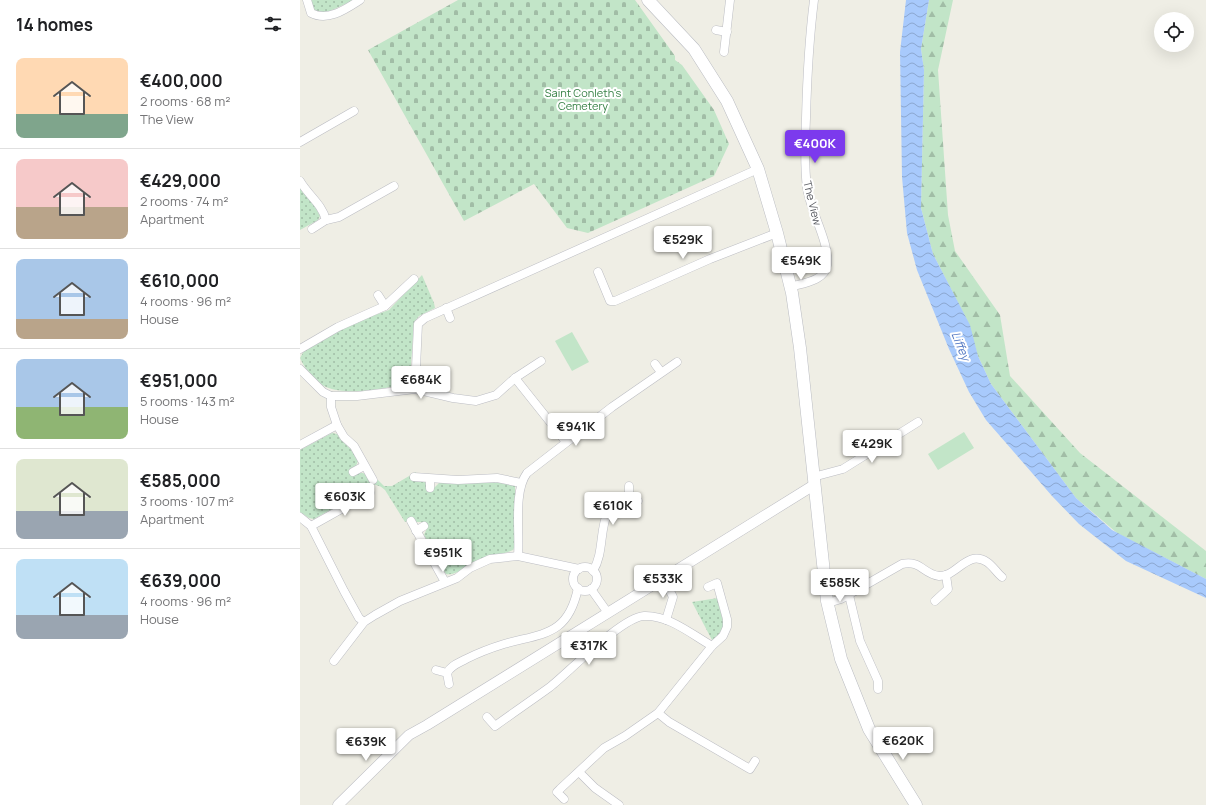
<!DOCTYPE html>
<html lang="en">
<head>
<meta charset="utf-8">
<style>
  body { margin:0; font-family:Manrope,sans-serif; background:#f6f6f6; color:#202124; height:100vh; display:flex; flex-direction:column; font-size:15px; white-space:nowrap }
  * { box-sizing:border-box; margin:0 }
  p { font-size:13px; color:#757577 }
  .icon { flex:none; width:22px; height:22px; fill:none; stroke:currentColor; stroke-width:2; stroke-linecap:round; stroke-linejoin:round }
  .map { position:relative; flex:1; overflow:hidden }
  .sheet { display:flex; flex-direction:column; background:#fff; width:300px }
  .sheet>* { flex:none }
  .buttons { position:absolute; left:854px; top:12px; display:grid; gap:8px }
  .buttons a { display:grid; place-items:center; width:40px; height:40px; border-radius:50%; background:#fff; box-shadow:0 4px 16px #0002; font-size:20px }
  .price { position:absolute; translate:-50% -34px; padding:0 9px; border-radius:4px; background:#fff; color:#222; font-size:13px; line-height:26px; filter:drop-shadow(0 1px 2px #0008) }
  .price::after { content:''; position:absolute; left:50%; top:24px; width:12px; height:9px; margin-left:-6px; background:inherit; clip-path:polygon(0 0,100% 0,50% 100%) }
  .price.current { background:#7c3aed; color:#fff }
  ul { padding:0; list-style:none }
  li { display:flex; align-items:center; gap:12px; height:100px; padding:0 16px }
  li+li { border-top:1px solid #e0e0e0 }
  li span { display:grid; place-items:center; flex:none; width:112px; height:80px; border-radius:8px; color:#555 }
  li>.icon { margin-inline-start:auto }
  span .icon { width:48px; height:48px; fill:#fffc; stroke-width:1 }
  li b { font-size:17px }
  h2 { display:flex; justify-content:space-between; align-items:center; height:48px; padding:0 16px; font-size:17px }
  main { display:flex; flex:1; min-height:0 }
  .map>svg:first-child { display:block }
  .grass { fill:url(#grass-dots) }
  .forest { fill:url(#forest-firs) }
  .cemetery { fill:url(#cemetery-stones) }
  .pitch { fill:#c2e5c8 }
  .water { fill:url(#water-waves) }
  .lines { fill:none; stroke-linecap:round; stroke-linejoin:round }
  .minor-casing { stroke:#bcbdc3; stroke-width:9 }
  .tertiary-casing { stroke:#bcbdc3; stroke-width:11 }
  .secondary-casing { stroke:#babcc2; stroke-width:13 }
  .minor { stroke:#fff; stroke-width:8 }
  .tertiary { stroke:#fff; stroke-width:10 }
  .secondary { stroke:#fff; stroke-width:12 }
  .labels { text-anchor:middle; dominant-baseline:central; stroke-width:4; stroke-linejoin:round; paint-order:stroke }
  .park-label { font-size:11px; fill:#378146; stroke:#fff }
  .street-label { font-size:11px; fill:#5d5f65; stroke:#fff }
  .water-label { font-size:12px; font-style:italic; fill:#4a71bf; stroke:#fff }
</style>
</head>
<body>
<main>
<section class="sheet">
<h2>14 homes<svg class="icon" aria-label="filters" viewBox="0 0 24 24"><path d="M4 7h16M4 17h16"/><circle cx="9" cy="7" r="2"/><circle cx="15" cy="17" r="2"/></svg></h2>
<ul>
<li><span style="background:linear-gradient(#ffd9b3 70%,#7fa58c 0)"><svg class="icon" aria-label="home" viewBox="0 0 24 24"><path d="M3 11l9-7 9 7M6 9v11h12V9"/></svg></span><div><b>€400,000</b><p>2 rooms · 68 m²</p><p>The View</p></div></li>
<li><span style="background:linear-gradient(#f6c9c9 60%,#b9a48a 0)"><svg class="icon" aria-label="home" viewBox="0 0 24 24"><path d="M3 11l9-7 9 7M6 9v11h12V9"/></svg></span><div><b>€429,000</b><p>2 rooms · 74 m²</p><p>Apartment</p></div></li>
<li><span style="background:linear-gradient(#a9c7e8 75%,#b9a48a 0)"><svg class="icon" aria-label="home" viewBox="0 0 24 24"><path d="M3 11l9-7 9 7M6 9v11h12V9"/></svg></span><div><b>€610,000</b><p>4 rooms · 96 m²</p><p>House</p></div></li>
<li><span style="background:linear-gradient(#a9c7e8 60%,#8fb573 0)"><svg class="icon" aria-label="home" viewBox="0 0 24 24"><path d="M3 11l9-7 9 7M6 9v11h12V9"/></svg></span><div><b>€951,000</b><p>5 rooms · 143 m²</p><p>House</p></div></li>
<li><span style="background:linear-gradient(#dfe7d0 65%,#9aa5b1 0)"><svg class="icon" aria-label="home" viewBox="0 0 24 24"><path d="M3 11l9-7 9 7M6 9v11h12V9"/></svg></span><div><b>€585,000</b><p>3 rooms · 107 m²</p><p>Apartment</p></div></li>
<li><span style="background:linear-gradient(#bfe0f5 70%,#9aa5b1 0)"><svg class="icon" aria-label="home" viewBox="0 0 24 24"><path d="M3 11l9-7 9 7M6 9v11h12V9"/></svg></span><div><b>€639,000</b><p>4 rooms · 96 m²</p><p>House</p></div></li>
</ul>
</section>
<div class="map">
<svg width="906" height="805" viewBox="0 0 906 805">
  <defs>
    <pattern id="grass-dots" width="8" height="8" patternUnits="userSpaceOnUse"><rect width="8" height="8" fill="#c2e5c8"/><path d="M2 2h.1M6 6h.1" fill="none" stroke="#a1bda6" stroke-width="1.8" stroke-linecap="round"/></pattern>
    <pattern id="forest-firs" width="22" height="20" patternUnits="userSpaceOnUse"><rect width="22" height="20" fill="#c2e5c8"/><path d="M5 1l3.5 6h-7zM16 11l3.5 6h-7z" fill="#a1bda6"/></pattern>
    <pattern id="cemetery-stones" width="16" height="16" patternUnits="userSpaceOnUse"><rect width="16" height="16" fill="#c2e5c8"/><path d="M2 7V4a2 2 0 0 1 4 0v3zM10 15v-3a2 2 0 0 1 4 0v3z" fill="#a1bda6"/></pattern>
    <pattern id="water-waves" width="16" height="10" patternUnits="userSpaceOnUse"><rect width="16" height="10" fill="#a8cafc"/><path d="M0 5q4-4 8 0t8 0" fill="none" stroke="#8ca7d0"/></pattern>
  </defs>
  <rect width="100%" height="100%" fill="#efeee5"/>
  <g class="grass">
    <path d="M10,0H54L30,11L24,13L15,11Z"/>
    <path d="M0,188L14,204L20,216L18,220L0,230Z"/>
    <path d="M122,275L134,303L135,308L119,316L114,322L110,379L108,383C87,389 47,396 26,387C15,382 5,369 0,358L4,351L55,322L89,310Z"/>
    <path d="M32,433L37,434C43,444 54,449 58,461L56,466L59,473H63L76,481L78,480L84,486H92L116,472L115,479L125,481L127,488H134L140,482L193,479L215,485V546L213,550C200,556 185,556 172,563C164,567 156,576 146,574L124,535L127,528L124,522H116L113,518L105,522L85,490C81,486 77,485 71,484L69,489L58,493L52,487L47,490L49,496L48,500L14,519L9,518L0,512V450Z"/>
    <path d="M418,598L424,627L415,639L412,640L392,602Z"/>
  </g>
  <path class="forest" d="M629,0H653L638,70L648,215L655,251L700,315L710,376L780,453L906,551V579L817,533L776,498L691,384L678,356L667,320L633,254L621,208L624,70L621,49Z"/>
  <path class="cemetery" d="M158,0H335L375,56V60L382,65L414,110L429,144L414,176L288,233L267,228L234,184L164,221L68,50Z"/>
  <g class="pitch">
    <path d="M272,332L289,362L272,371L255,341Z"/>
    <path d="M664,432L674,448L638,470L628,454Z"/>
  </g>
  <path class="water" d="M606,0H629L621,49L624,70L621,208L633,254L670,325L678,356L691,384L776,498L812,530L906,579V598L826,561L779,524L752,496L686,420L669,392L649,349L617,270L607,233L602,177L600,52Z"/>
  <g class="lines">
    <defs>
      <g id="minor">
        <path d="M7,0L11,13C28,22 46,9 60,0"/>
        <path d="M416,30L427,32"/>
        <path d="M424,52L430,0"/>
        <path d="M0,142L54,111"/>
        <path d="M0,181C8,195 22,204 26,220"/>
        <path d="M12,229L26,220L39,217L94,186"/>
        <path d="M298,272L310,301H315L410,259L477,233"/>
        <path d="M490,287C503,283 525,281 527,265C530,242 510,211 507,188C504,165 505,142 506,118C507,79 509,40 514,0"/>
        <path d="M78,295L85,306"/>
        <path d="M146,308L150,318"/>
        <path d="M0,349L38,327L85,306L114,279"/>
        <path d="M355,364L361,372"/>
        <path d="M0,369L23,392L31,396H57L115,389L153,398L176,401L196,395L215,378L241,361"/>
        <path d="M215,378L266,442"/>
        <path d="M115,389L118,324L125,318L458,169"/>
        <path d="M31,396V407L37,425L44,437L54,446L73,480"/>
        <path d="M0,445L37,425"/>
        <path d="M53,472L64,466"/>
        <path d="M114,477L158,480L197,478L221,483"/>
        <path d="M513,477L543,469L618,422"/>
        <path d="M130,488V479"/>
        <path d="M51,489L58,500"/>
        <path d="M329,495L338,501"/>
        <path d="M0,517L11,526L44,591L59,618L64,622"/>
        <path d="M111,521L145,582"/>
        <path d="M11,526L70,493"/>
        <path d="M116,531L124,526"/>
        <path d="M218,556C220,532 213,492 227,473L312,407L377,362"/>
        <circle cx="285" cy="579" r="12"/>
        <path d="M293,571C309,545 292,508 329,495V486"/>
        <path d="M364,579L373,597L366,620"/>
        <path d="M291,589L308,613"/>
        <path d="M549,595L560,641L578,681V689"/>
        <path d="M635,601L648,589L646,575"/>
        <path d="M528,603L541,599L602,564C621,560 623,574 639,576C657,577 667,549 687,562C693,566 697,573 702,577"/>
        <path d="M34,661L64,622L75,615L100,601L157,578L170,568L190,559L218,556L279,569"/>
        <path d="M136,670L147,673C151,665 159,663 166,659C178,653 191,648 204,644C243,633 268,636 278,588"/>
        <path d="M147,673L149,684"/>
        <path d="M358,713L369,722L450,769L455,761"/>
        <path d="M187,717L195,726C213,713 232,700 250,687C269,672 322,617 344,616C369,615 391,634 412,646"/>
        <path d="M280,773L295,788L319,805"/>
        <path d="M264,799L257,792L260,789L304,748L325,736L358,713L412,646L423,636L427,627V619L417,583L408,587"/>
      </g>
      <path id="tertiary" d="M38,805L109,735L127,725L514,485"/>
      <path id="secondary" d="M348,0L394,49L427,101L458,169L477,233L492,293L500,348L527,601L541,659L569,729L616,805"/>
    </defs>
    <use href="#minor" class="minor-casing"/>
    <use href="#tertiary" class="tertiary-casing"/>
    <use href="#secondary" class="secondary-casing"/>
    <use href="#minor" class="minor"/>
    <use href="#tertiary" class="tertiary"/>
    <use href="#secondary" class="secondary"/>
  </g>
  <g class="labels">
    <g class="park-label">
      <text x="283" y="92">Saint Conleth's<tspan x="283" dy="13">Cemetery</tspan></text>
    </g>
    <g class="street-label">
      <text transform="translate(513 203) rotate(76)">The View</text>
    </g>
    <g class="water-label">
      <text transform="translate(661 346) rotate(68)">Liffey</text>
    </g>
  </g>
</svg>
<div class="buttons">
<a><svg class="icon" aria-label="locate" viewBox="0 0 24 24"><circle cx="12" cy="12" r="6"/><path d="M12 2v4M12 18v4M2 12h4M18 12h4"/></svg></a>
</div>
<b class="price current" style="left:515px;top:164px">€400K</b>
<b class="price" style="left:383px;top:260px">€529K</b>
<b class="price" style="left:501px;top:281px">€549K</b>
<b class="price" style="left:121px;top:400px">€684K</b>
<b class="price" style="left:276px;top:447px">€941K</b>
<b class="price" style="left:572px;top:464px">€429K</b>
<b class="price" style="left:45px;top:517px">€603K</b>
<b class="price" style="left:313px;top:526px">€610K</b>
<b class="price" style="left:143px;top:573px">€951K</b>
<b class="price" style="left:363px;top:599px">€533K</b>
<b class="price" style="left:540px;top:603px">€585K</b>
<b class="price" style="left:289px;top:666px">€317K</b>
<b class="price" style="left:603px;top:761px">€620K</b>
<b class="price" style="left:66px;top:762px">€639K</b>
</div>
</main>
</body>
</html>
